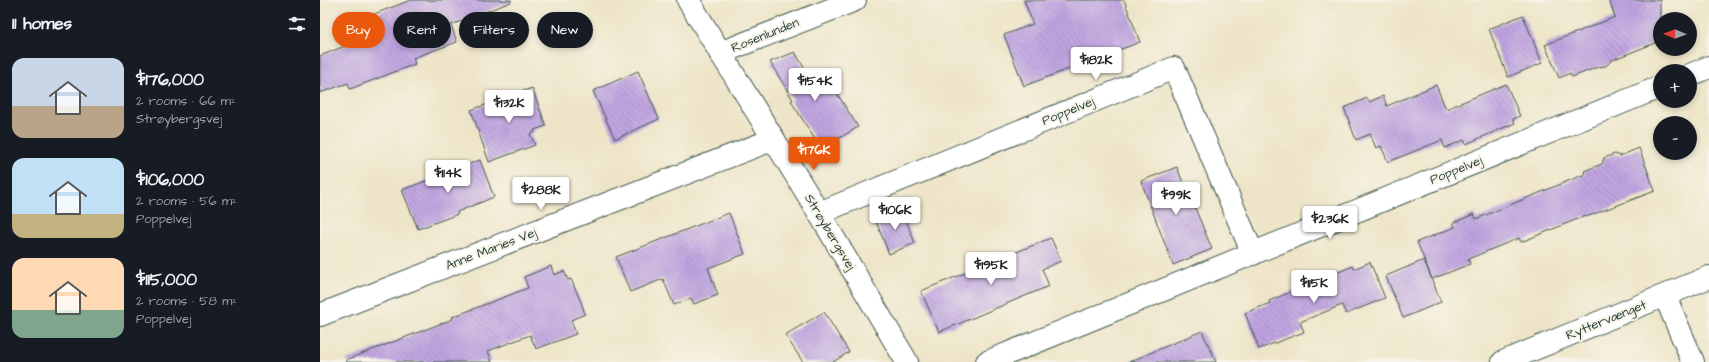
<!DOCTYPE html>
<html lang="en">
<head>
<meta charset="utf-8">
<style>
  body { margin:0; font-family:"Architects Daughter",sans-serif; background:#242831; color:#f1f3f6; height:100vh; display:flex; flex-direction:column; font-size:15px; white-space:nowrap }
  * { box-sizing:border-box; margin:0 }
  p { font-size:13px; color:#9ea1a6 }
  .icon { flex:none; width:22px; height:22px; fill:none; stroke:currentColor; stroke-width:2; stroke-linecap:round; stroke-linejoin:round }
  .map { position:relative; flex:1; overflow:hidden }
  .details { display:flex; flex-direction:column; background:#171b24; width:320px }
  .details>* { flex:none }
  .top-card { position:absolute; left:12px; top:12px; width:380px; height:36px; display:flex; gap:8px }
  .needle { width:26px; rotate:271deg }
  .buttons { position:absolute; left:1333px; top:12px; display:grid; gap:8px }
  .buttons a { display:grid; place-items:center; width:44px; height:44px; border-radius:50%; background:#171b24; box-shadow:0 2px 6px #0003; font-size:20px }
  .price { position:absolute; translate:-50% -34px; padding:0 9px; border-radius:4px; background:#fff; color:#222; font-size:13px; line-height:26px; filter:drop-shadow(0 1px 2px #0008) }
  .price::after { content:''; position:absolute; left:50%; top:24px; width:12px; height:9px; margin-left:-6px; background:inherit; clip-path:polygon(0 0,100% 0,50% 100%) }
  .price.selected { background:#ea580c; color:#fff }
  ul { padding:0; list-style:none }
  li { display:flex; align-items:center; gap:12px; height:100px; padding:0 12px }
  li span { display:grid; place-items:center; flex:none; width:112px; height:80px; border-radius:12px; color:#555 }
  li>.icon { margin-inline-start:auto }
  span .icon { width:48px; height:48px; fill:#fffc; stroke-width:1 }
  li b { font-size:17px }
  h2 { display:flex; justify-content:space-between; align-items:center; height:48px; padding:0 12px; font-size:17px }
  .chip { padding:0 14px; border-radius:18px; background:#171b24; box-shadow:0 2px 6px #0003; font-size:14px; line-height:36px }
  .chip.selected { background:#ea580c; color:#fff }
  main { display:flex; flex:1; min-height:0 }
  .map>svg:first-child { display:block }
  .building { fill:url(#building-back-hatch) }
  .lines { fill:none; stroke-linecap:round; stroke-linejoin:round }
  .minor-casing { stroke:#3e564a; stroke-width:24 }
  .minor { stroke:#fff; stroke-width:22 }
  .labels { text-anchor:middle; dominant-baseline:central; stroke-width:4; stroke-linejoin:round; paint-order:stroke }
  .street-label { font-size:13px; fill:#1f3d34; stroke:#f7f3e8 }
</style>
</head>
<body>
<main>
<section class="details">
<h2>11 homes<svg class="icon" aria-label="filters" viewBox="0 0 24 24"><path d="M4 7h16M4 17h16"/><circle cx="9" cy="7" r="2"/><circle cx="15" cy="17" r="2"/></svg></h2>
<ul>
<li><span style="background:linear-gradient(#c9d6e8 60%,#b9a48a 0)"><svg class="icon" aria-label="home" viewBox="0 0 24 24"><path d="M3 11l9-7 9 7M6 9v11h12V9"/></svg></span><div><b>$176,000</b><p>2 rooms · 66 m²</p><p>Strøybergsvej</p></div></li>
<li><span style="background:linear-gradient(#bfe0f5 70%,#c2b280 0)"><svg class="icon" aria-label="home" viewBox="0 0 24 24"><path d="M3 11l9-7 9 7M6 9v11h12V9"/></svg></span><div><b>$106,000</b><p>2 rooms · 56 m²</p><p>Poppelvej</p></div></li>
<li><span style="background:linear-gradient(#ffd9b3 65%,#7fa58c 0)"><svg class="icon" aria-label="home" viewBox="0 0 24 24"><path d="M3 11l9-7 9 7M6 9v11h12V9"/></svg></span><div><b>$115,000</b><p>2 rooms · 58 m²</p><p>Poppelvej</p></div></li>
</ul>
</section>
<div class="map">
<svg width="1389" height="362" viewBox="0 0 1389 362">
  <defs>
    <pattern id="building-back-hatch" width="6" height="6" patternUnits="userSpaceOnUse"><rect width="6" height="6" fill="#c0a4e1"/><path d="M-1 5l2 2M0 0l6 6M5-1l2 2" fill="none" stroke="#9b87b7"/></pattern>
  </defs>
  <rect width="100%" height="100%" fill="#f7f3e8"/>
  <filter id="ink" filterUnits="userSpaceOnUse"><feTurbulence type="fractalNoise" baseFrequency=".025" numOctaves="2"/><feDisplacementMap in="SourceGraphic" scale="8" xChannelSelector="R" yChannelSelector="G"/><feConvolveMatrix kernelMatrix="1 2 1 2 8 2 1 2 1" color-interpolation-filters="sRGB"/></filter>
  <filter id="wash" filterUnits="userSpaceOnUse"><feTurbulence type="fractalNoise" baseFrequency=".012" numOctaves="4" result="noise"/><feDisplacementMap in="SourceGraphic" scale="16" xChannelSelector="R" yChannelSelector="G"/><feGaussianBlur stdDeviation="0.9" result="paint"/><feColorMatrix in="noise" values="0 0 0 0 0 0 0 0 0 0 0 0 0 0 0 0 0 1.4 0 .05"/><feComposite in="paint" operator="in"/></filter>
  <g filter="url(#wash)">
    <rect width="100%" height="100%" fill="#eee5c8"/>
    <g id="blocks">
      <g class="building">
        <path d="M91,0H191V2L131,25L137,42L93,58L95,64L30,89L28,83L0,93V56L30,44L23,26Z"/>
        <path d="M704,0H804L820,42L704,86L684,35L713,24Z"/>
        <path d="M1289,0H1340V41L1292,60L1286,66L1278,67L1252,77L1250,73L1239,78L1225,45L1295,17Z"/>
        <path d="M1203,15L1222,63L1188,77L1169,29Z"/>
        <path d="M475,52L495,87L508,79L538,127L501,149L471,101L473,100L450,62Z"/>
        <path d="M318,71L339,119L295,139L273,91Z"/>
        <path d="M1186,84L1200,116L1193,119L1195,123L1146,144L1144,140L1125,148L1122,140L1068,162L1061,146L1056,148L1050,134L1036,140L1024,108L1047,98L1049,102L1063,96L1067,106L1116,85L1126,109Z"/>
        <path d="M212,88L226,126L214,130L215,132L210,134L215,145L169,162L151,110Z"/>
        <path d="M1319,148L1335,191L1266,217L1265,216L1201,242L1199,238L1148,259L1150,264L1112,279L1097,242L1135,227L1133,223L1154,214L1156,219L1265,174L1264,171L1282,164L1284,158L1295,154L1300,156Z"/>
        <path d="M160,160L174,197L137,212L138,214L98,229L82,190Z"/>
        <path d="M857,167L873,209L875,208L892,249L853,265L821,181Z"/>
        <path d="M581,208L595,243L569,254L555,219Z"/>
        <path d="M409,213L425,254L388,268L398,295L374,304L371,298L354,305L343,279L310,292L296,257Z"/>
        <path d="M731,238L741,261L722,269L729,286L619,332L601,291Z"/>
        <path d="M1104,260L1121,302L1083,318L1066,276Z"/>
        <path d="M1050,262L1065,298L1026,314L1022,305L980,322L984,332L939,349L925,313L950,303L949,301L1033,266L1034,269Z"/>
        <path d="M231,266L234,275L244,271L248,280L251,279L261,302L265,314L251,320L256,334L216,349L210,335L168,351L172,362H27L26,360L133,319L132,317L208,288L204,277Z"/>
        <path d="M504,312L529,352L513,362H483L465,335Z"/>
        <path d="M882,331L896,362H809Z"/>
      </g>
    </g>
  </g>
  <g filter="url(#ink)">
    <use href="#blocks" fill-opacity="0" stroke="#3e564a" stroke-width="1"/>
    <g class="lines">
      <defs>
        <g id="minor">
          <path d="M368,0L499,213L587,362"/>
          <path d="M400,53L535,0"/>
          <path d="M1370,75L1389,67"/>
          <path d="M499,213L854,68L933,254"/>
          <path d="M1345,296L1373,362"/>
          <path d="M0,315L454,139"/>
          <path d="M667,362L1340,87"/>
          <path d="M1183,362L1389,277"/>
        </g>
      </defs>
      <use href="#minor" class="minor-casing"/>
      <use href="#minor" class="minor"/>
    </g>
  </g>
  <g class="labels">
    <g class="street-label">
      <text transform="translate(445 35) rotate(-22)">Rosenlunden</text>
      <text transform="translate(748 111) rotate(-22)">Poppelvej</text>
      <text transform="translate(1136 170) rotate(-22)">Poppelvej</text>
      <text transform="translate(510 232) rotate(59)">Strøybergsvej</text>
      <text transform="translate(171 249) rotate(-21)">Anne Maries Vej</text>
      <text transform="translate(1286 320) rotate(-22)">Ryttervænget</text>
    </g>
  </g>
</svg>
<div class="buttons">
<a><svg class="needle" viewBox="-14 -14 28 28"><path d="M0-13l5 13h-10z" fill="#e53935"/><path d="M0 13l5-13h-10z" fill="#9ea1a6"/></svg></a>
<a>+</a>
<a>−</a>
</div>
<b class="price" style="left:776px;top:81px">$182K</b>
<b class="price" style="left:495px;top:102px">$154K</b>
<b class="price" style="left:189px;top:124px">$132K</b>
<b class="price selected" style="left:494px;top:171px">$176K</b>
<b class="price" style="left:128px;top:194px">$114K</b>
<b class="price" style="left:221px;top:211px">$288K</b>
<b class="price" style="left:856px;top:216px">$99K</b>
<b class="price" style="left:575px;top:231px">$106K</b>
<b class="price" style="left:1010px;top:240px">$236K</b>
<b class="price" style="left:671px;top:286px">$195K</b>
<b class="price" style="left:994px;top:304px">$115K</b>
<div class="top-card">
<a class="chip selected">Buy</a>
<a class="chip">Rent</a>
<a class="chip">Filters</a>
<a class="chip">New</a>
</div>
</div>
</main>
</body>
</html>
